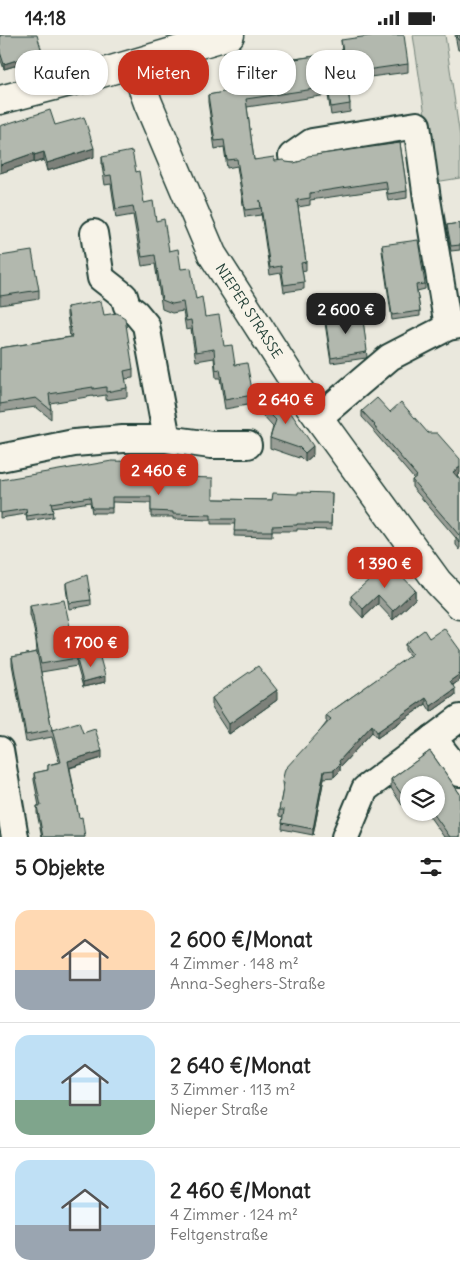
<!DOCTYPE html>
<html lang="de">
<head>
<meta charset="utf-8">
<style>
  body { margin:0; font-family:Delius,sans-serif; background:#f6f6f6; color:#222; height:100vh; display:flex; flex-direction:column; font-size:19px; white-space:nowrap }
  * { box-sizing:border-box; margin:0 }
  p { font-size:16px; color:#767676 }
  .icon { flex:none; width:28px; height:28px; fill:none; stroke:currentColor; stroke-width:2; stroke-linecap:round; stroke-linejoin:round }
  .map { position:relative; height:802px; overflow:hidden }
  .details { display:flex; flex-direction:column; background:#fff; flex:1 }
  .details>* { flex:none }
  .guide { position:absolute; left:15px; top:15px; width:430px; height:45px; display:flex; gap:10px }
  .fabs { position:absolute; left:400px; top:741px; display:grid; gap:10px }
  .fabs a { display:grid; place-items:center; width:45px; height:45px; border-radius:50%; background:#fff; box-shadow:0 1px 4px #0004; font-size:25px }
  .price { position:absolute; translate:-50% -42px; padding:0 11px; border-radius:10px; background:#c8321e; color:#fff; font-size:16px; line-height:32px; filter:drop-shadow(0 1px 2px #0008) }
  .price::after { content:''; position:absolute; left:50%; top:30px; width:15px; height:11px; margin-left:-8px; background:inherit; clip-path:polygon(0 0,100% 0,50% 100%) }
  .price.active { background:#222; color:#fff }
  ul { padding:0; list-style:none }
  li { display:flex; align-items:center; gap:15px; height:125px; padding:0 15px }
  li+li { border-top:1px solid #e0e0e0 }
  li span { display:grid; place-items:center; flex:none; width:140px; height:100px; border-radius:15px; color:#555 }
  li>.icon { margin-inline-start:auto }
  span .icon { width:60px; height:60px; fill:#fffc; stroke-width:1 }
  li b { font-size:21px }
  h2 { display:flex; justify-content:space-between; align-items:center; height:60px; padding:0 15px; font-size:21px }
  .chip { padding:0 18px; border-radius:20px; background:#fff; box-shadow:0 1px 4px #0004; font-size:18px; line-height:45px }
  .chip.active { background:#c8321e; color:#fff }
  .status { display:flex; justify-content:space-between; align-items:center; height:35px; padding:0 25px; background:#fff; direction:ltr }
  .status svg { height:14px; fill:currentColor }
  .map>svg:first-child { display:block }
  .green { fill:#c8ccc1; stroke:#74847a }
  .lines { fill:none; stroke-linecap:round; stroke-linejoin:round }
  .street-casing { stroke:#1f3d34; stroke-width:30 }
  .secondary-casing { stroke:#1f3d34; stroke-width:31 }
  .street { stroke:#f7f3e8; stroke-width:26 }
  .secondary { stroke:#f7f3e8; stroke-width:28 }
  .wall { fill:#999e96; stroke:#1f3d34 }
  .shaded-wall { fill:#7d817a; stroke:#1f3d34 }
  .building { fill:#b2b8ae; stroke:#1f3d34 }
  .labels { text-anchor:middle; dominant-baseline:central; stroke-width:4.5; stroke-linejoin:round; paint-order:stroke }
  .street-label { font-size:14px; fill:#1f3d34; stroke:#f7f3e8 }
</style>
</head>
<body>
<div class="status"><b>14:18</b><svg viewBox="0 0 49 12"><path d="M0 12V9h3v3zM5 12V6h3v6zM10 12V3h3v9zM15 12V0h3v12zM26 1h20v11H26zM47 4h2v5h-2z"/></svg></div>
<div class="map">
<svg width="460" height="802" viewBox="0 0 460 802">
  <rect width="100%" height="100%" fill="#eae8dd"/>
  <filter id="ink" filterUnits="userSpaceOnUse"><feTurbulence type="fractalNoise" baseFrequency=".02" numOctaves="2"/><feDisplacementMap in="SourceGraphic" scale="10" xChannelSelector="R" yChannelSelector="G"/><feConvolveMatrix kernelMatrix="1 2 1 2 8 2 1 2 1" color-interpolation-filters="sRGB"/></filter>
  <g filter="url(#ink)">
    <path class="green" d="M413,0H445L460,102V143L435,147Z"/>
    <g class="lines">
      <defs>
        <g id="street">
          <path d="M292,121L312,107L417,90L427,164L448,292"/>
          <path d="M94,198L101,243L124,261L127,271L136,278L146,290L167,404"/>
          <path d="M318,383L390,322L448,292L460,290"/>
          <path d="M0,423L74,408L123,404H167L211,410H248"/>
          <path d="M433,703L460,738"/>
          <path d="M0,715L15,802"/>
          <path d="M345,802L365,754L460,683"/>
        </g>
        <g id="secondary">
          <path d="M134,29L148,68L212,219L307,367L438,547L460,570"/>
          <path d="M0,65L81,44L230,0"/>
        </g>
      </defs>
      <use href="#street" class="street-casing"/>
      <use href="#secondary" class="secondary-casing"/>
      <use href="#street" class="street"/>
      <use href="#secondary" class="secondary"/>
    </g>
    <g class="wall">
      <path d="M0,0L42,23L4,34L0,23Z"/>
      <path d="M455,0H460V15H458Z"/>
      <path d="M341,5L408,29V37L347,45L350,69V77L331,80L328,60L247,72L254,125L294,128L400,108L407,156V163L388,166L386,154L310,165V170L298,172L306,227V235L302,236L304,247V254L284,257L281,238L270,240L261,178V180L245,182L237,131L227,133L224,112L215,114L208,67V60L243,54L241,42V35L261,32V29L342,17Z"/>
      <path d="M55,90L94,122L47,136L44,125L34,128V127L0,138Z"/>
      <path d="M102,122L136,137L144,168L156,186L169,216L181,234L205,282L235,330L253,360V369L225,374L220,343H216L214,323L196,326L191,294L186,295L183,276L172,278L162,274L155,229L142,231L133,180L116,183L111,149L105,150L102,131Z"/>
      <path d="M460,188V215L451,216L447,195V190Z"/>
      <path d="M382,210L425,249V254L417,256L420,276V281L392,285L382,216Z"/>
      <path d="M0,221L39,255V264L0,270Z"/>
      <path d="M67,272L104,280L133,334V343L125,344L127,353V362L106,365V360L93,362V361L50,368L51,375V384L36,372L0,377V313L70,302L67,280Z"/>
      <path d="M362,277L367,322L366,323L331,328L325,288V282Z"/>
      <path d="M262,371L313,420L305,427L299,421V423L270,413V403L273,392L262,380Z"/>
      <path d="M362,376L390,377L460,438L457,441L460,445V515L456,510V503L412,452V445L414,444L374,397V395L362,382Z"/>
      <path d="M152,441L213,464L272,465L332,458L331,495L297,494V496H272V502L234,501L235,489H211V485L173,484V482H151V468L112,467V478H92L90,467L52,473L53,482L27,486L26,479L0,483V445Z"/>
      <path d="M66,548L91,565V570L69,574L66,553Z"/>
      <path d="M415,555V564L393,585L378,569L363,583L351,570V561Z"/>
      <path d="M30,571L77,623V631L41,637L52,695L83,698L102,723L70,733L79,783L85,802H42L37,778V771H39L34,745V738L48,735V730L59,727L52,702L26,707L12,629V622L37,617L36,605L33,590L30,580Z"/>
      <path d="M429,603L460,615V645L453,650L455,660L431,677L426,669L377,703L372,697L340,732V736L334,742L324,743L313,800L282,794L283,782L279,781V775L283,754L282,747L327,687L326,686V680L410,621L405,615V609Z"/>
      <path d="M77,625L105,647L83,652L77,631Z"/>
      <path d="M212,663L277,665L229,699L212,673Z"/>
      <path d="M430,716L460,759V802H444L427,778H436V750H409V765L402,770L391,753V744Z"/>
    </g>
    <g class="shaded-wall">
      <path d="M42,17V23L4,34V29Z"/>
      <path d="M94,113V122L47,136V128Z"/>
      <path d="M44,117V125L34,128V120Z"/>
      <path d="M34,118V127L0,138V130Z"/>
      <path d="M313,411V420L305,427V418Z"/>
      <path d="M460,432V438L453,444V437Z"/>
      <path d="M415,555V564L393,585V576Z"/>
      <path d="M378,560V569L363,583V574Z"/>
      <path d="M460,639V645L450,652V646Z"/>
      <path d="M105,641V647L83,652V647Z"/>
      <path d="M455,654V660L431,677V671Z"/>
      <path d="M277,655V665L229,699V689Z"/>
      <path d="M426,663V669L377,703V697Z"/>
      <path d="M372,690V697L340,732V736L334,742V735L339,726Z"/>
      <path d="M102,716V723L68,733V726Z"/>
      <path d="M324,736V743L313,800V794Z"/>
      <path d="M409,756V765L402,770V760Z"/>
    </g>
    <g class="building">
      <path d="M0,0H37L42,17L4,29L0,17Z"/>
      <path d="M376,0H404L408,29L345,38L350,69L331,72L328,52L246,64L254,125L274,122L275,126L283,125L286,127L294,128L301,126L308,121L400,108L407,156L388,159L386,146L310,158V163L297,165L306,227L301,228L304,247L284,250L281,231L270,233L260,165L261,173L245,175L237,124L227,125L224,105L215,106L208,60L244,53L241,35L261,32V29L343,17L341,5Z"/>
      <path d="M457,0H460V5H458Z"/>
      <path d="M50,75L55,90L84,82L94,113L47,128L44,117L34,120V118L0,130V91Z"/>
      <path d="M132,116L136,137L139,136L144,168L153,166L156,186L164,184L169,216L178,214L181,234L191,233L196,264L202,262L205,282L219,280L224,311L232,310L235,330L247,328L253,360L225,365L220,334L216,335L214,314L196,317L191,285L186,286L183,267L172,269L162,265L155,220L142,222L133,171L116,174L111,140L105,141L102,122Z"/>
      <path d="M460,188V210L451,211L447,190Z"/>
      <path d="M418,205L425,249L416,250L420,276L392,280L382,210Z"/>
      <path d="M32,216L39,255L0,261V221Z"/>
      <path d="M101,266L104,280L117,278L125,283L133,334L124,336L127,353L106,357V352L93,354V352L49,359L51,375L36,363L0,369V313L72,302L67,272Z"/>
      <path d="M362,277L367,316L366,317L331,323L325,282Z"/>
      <path d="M277,357L313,411L305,418L299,412V413L270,403L276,385L262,371Z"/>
      <path d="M377,363L390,377L401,367L428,398H437L460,424V432L453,437L460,445V508L456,503L459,500L412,445L417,441L374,391L375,390L362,376Z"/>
      <path d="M112,426L152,427V441L213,443V464L272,465L273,458L298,459V457L332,458L331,489H297V490L272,491V496H234L235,484H211V480L173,479V477L151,476V462H112V473H92L90,462L51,468L53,477L27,481L26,474L0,478V445Z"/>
      <path d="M389,527L415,555L393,576L378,560L363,574L351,561Z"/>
      <path d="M87,540L91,565L69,568L66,548Z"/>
      <path d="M64,565L77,623L41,629L36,605H37L33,582L30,571Z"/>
      <path d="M444,593L460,615V639L450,646L455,654L431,671L426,663L377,697L372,690L339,726L340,729L334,735L324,736L313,794L282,788L284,775H279L284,748L282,747L285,734L331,684L326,680L412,619L405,609L424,595L429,603Z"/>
      <path d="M37,617L52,695L79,687L83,698L95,694L102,716L68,726L79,783L82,782L85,802H43L37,771H41L34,738L48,735V730L61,727L52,695L26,700L12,622Z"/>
      <path d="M99,619L105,641L83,647L77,625Z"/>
      <path d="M258,631L277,655L229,689L212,663Z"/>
      <path d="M430,716L460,759V802H450L433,778H436V750H409V756L402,760L391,744Z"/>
    </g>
  </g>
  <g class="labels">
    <g class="street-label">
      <text transform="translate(249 276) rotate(57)">NIEPER STRASSE</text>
    </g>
  </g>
</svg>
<div class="fabs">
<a><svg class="icon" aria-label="layers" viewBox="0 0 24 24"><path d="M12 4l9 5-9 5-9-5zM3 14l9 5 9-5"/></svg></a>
</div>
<b class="price active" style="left:346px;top:300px">2 600 €</b>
<b class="price" style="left:286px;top:390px">2 640 €</b>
<b class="price" style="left:159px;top:461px">2 460 €</b>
<b class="price" style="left:385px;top:554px">1 390 €</b>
<b class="price" style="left:91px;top:633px">1 700 €</b>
<div class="guide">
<a class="chip">Kaufen</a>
<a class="chip active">Mieten</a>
<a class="chip">Filter</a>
<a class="chip">Neu</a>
</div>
</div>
<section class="details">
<h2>5 Objekte<svg class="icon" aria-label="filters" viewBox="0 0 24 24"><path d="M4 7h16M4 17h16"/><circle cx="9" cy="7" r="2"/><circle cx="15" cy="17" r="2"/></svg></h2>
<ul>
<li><span style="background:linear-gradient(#ffd9b3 60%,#9aa5b1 0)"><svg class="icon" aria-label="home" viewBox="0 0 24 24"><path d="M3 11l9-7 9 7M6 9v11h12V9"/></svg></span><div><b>2 600 €/Monat</b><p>4 Zimmer · 148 m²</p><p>Anna-Seghers-Straße</p></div></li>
<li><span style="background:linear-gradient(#bfe0f5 65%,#7fa58c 0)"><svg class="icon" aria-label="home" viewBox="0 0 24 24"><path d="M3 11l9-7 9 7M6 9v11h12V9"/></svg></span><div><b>2 640 €/Monat</b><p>3 Zimmer · 113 m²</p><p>Nieper Straße</p></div></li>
<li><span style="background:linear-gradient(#bfe0f5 65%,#9aa5b1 0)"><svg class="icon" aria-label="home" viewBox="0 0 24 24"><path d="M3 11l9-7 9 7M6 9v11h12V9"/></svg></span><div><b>2 460 €/Monat</b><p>4 Zimmer · 124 m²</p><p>Feltgenstraße</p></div></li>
</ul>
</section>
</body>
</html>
